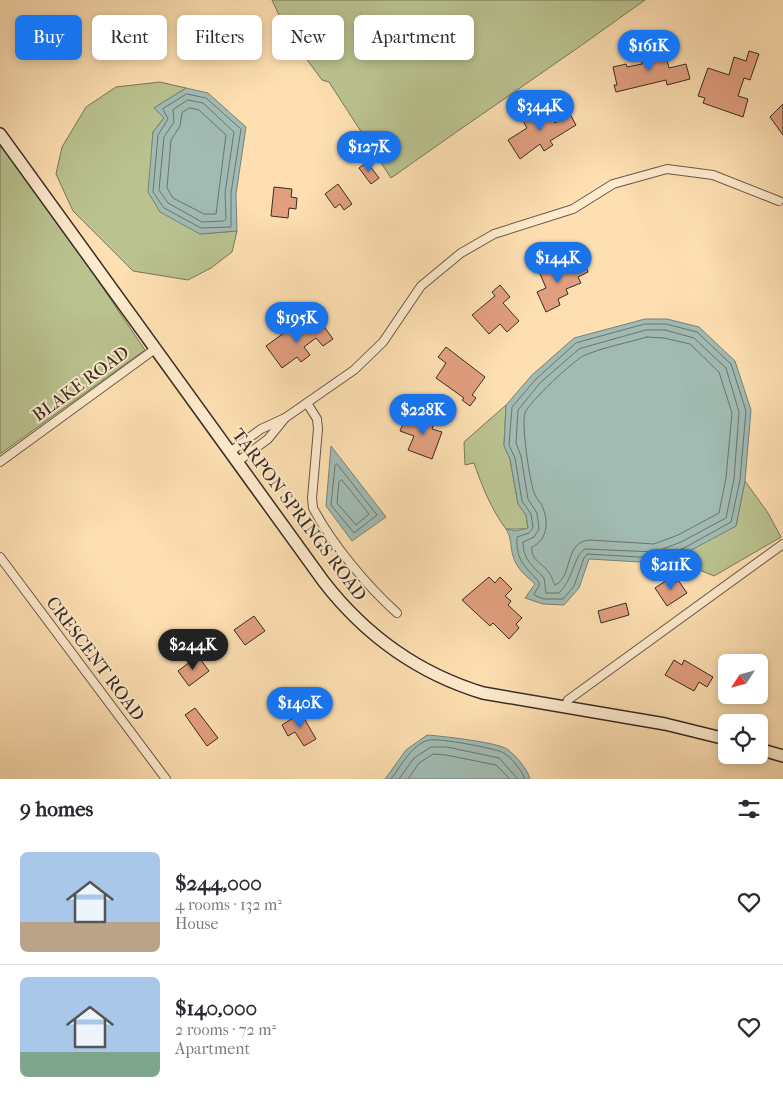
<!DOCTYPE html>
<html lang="en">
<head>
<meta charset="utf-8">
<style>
  body { margin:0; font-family:"IM FELL French Canon",serif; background:#f7f7f7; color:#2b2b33; height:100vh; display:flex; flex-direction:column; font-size:19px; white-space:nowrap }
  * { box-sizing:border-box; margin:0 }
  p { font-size:16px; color:#7c7c81 }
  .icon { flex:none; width:28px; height:28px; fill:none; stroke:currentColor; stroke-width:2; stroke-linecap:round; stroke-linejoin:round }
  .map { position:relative; height:779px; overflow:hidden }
  .drawer { display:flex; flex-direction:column; background:#fff; flex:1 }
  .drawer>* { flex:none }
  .banner { position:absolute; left:15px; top:15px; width:500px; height:45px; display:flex; gap:10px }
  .needle { width:32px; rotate:234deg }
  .controls { position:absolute; left:718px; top:654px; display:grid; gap:10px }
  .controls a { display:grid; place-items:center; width:50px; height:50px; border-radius:8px; background:#fff; box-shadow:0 2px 8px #0003; font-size:25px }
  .price { position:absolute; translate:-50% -42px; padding:0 11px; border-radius:18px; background:#1a73e8; color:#fff; font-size:16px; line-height:32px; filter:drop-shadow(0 1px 2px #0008) }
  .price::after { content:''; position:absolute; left:50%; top:30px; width:15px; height:11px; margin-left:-8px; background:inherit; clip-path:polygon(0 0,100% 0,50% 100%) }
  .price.current { background:#222; color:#fff }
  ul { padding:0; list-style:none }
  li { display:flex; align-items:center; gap:15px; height:125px; padding:0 20px }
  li+li { border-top:1px solid #e1e1e2 }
  li span { display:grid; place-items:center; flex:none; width:140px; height:100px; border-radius:8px; color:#555 }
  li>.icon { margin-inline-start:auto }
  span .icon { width:60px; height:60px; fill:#fffc; stroke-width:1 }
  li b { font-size:21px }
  h2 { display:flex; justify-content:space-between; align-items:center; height:60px; padding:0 20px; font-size:21px }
  .tag { padding:0 18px; border-radius:8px; background:#fff; box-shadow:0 2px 8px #0003; font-size:18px; line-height:45px }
  .tag.current { background:#1a73e8; color:#fff }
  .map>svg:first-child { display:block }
  .green { fill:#bac390; stroke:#79785a }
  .water { fill:#a1bbb3; stroke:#77827a }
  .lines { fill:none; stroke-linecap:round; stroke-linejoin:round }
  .shore { stroke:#6c746c; stroke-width:1 }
  .building { fill:#e29f7f; stroke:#382c24 }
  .street-casing { stroke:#695948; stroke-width:10 }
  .secondary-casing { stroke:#382c24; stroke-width:14 }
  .street { stroke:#feeacd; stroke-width:8 }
  .secondary { stroke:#feeacd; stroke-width:11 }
  .labels { text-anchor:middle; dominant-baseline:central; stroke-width:4; stroke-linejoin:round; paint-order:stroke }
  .street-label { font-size:18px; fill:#382c24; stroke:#feeacd }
</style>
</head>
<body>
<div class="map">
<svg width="783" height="779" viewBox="0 0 783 779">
  <rect width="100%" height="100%" fill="#fddfb2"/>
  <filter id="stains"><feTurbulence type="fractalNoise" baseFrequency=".004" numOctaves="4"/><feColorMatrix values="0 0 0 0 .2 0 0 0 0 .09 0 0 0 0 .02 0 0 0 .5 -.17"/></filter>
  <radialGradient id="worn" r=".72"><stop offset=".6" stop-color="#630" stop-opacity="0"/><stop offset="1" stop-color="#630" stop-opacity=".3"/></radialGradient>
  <g class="green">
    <path d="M272,0H645C561,61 475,118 391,178L329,82L322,80L288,34Z"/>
    <path d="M160,82L186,88L154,108L164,118L153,132L152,148L200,234L237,231L232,252L211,268L188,280L133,271L73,211L56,174L62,147L86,107L116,87Z"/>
    <path d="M0,143L67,235L145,350L0,454Z"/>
    <path d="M506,405L504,445L510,459L518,504L526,515L528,529H506C491,509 482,486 474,463L465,465L464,442Z"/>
    <path d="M745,481L768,513L781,537L714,576L671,558L736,526Z"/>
  </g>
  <g class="water">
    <path d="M186,88L208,93L246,127L236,194L237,231L200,234L160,212L148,192L153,132L164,118L154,108Z"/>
    <path d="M645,319H667L699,327L735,361L751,410L745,481L736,526L686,553L657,563L589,559L579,588L564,605L543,604L525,598L535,584C526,576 516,568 513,556C510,546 512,539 506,529L516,531L528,528L526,515L518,504L510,459L504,446L506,405L532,375L574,338Z"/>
    <path d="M331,446L386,517L352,541L326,506Z"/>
    <path d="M427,735C441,736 496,742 507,749C516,756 527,768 530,779H385L406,750Z"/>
  </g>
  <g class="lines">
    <g class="shore">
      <path d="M187,94L206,98L241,129L231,193V227L201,228L164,208L153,192L158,135L168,119L163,109Z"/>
      <path d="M188,100L203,103L234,132L225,193L226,219L224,221L202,222L168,203L159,190L164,137L174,122L173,110Z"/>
      <path d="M190,108L199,110L226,135L216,214H204L173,198L167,188L171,140L180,126L182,113Z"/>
      <path d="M645,324H666L697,332L731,364L746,411L740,480L731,522L684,548L656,558L587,554L584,558L574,586L563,599H544L536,596L534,594L539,586V582C524,565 516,561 517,537L529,533L533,528L531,514L522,501L515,458L509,445L512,407L536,379L576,343Z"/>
      <path d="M646,330H665L694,338L726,368L739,412L734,479L726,518L681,542L655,552L585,549C574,555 573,580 559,593H546L544,578C533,566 523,560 523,542L534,537L539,529L537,513L528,499L521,456L516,443L518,410L540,383L579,349Z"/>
      <path d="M647,337L664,338L690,344L719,372L732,413L726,478L719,513L678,535L654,544L590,540C563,542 574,576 555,585C553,582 552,577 550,574C544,564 530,560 532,547C547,540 549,523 543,508C542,503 537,500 535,495C530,485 521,424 525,413C528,403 575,359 585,355C604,347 627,343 647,337Z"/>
      <path d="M337,464L377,515L354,533L331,505L335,466Z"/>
      <path d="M342,480L369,514L356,525L337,503L339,482Z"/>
      <path d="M391,779C401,766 412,744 429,740C440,738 492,748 502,752C511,756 522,771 525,779"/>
      <path d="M399,779L414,758L431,747H447L499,758L518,779"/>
      <path d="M408,779L419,763L433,754L446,755L496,765L510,779"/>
    </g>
  </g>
  <g class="building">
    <path d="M657,48L658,54L665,53L669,68L686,64L690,79L667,85L666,80L616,92L614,85H617L613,67L626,64L627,67L642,64L640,52Z"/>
    <path d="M749,51L759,54L750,80L744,78L738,96L748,99L743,117L703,103L705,98L698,96L708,68L729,75L734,57L746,61Z"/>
    <path d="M783,104V135L770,117Z"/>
    <path d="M544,106L555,123L570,114L576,125L550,141L553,145L544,151L540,144L520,159L508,140L527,128L522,119Z"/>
    <path d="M367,162L379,178L371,184L359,168Z"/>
    <path d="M338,184L352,204L344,210L340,204L335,208L325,194Z"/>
    <path d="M274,187L292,189L291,197L297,198L296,209L289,208L288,218L271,216Z"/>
    <path d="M551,264L554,273L575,264L577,268L585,264L588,272L578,277L581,283L566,289L568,294L558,299L560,305L546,312L537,292L546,288L538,269Z"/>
    <path d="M500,285L510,297L503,303L519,321L507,332L500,324L489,334L472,315L495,296L492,292Z"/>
    <path d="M320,321L333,339L323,346L316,338L304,347L310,355L301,362L297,357L282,368L266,346L292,327L298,335Z"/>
    <path d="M446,347L485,377L472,395L476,398L470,406L462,400L464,398L436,378L446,363L438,357Z"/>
    <path d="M427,411L437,415L432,429L442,432L432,459L408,450L414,436L400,431L405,419L421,426Z"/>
    <path d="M489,577L495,583L500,577L512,589L505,596L511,601L508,605L522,618L516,624L519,628L509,639L493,623L490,626L462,600Z"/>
    <path d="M670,578L674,584L678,580L687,593L667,606L655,588Z"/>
    <path d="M626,603L629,615L601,623L598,611Z"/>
    <path d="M254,616L265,631L245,645L234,630Z"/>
    <path d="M198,656L209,671L189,686L178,671Z"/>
    <path d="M674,660L682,665L684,660L713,677L707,687L699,682L694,691L665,675Z"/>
    <path d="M195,708L218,738L207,746L185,715Z"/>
    <path d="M301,713L316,739L304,746L295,732L288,736L282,725Z"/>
  </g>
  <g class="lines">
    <defs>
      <g id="street">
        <path d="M307,403L317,419L318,429L312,498L313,508C332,544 367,586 397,613"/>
        <path d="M230,452L261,429L285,418L354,370L383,342L421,286L461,253L494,234L573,209L613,184L667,169L713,175L779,201"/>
        <path d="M0,462L155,349"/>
        <path d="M237,462L268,439L285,418"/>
        <path d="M0,557L166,779"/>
        <path d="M565,707L568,700L783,544"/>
      </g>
      <g id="secondary">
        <path d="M0,134L324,582C366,636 417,673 483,693L665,724L726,739"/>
        <path d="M759,749L783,756"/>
      </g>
    </defs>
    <use href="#street" class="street-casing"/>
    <use href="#secondary" class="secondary-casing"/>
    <use href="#street" class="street"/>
    <use href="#secondary" class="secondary"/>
  </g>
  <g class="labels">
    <g class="street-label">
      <text transform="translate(81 384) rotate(-36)">BLAKE ROAD</text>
      <text transform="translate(299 515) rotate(53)">TARPON SPRINGS ROAD</text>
      <text transform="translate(95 659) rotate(53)">CRESCENT ROAD</text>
    </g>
  </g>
  <rect width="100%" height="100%" filter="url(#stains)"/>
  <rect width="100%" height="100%" fill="url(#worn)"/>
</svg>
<div class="controls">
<a><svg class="needle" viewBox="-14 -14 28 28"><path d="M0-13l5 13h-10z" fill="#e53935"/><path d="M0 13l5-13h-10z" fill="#7c7c81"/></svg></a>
<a><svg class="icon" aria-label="locate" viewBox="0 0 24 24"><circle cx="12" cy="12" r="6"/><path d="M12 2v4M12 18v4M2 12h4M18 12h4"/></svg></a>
</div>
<b class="price" style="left:649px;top:72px">$161K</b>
<b class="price" style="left:540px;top:132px">$344K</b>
<b class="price" style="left:369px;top:173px">$127K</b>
<b class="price" style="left:558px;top:284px">$144K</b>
<b class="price" style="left:297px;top:344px">$195K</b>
<b class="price" style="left:423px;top:436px">$228K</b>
<b class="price" style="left:671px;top:591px">$211K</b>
<b class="price current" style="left:193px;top:671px">$244K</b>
<b class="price" style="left:300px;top:729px">$140K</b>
<div class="banner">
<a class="tag current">Buy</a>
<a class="tag">Rent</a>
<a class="tag">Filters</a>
<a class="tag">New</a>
<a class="tag">Apartment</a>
</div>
</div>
<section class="drawer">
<h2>9 homes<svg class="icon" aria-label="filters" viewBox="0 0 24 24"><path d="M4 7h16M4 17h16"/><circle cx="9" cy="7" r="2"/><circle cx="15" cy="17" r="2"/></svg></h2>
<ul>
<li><span style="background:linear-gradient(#a9c7e8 70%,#b9a48a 0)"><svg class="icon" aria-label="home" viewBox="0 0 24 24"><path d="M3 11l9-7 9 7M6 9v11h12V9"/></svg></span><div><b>$244,000</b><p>4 rooms · 132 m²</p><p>House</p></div><svg class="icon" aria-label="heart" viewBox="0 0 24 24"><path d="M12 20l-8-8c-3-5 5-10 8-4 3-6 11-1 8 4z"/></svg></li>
<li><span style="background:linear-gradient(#a9c7e8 75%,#7fa58c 0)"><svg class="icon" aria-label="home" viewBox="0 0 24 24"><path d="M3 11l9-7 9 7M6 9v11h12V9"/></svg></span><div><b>$140,000</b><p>2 rooms · 72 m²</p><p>Apartment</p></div><svg class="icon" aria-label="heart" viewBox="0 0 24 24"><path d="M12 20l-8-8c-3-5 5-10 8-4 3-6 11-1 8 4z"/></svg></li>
</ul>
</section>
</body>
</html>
